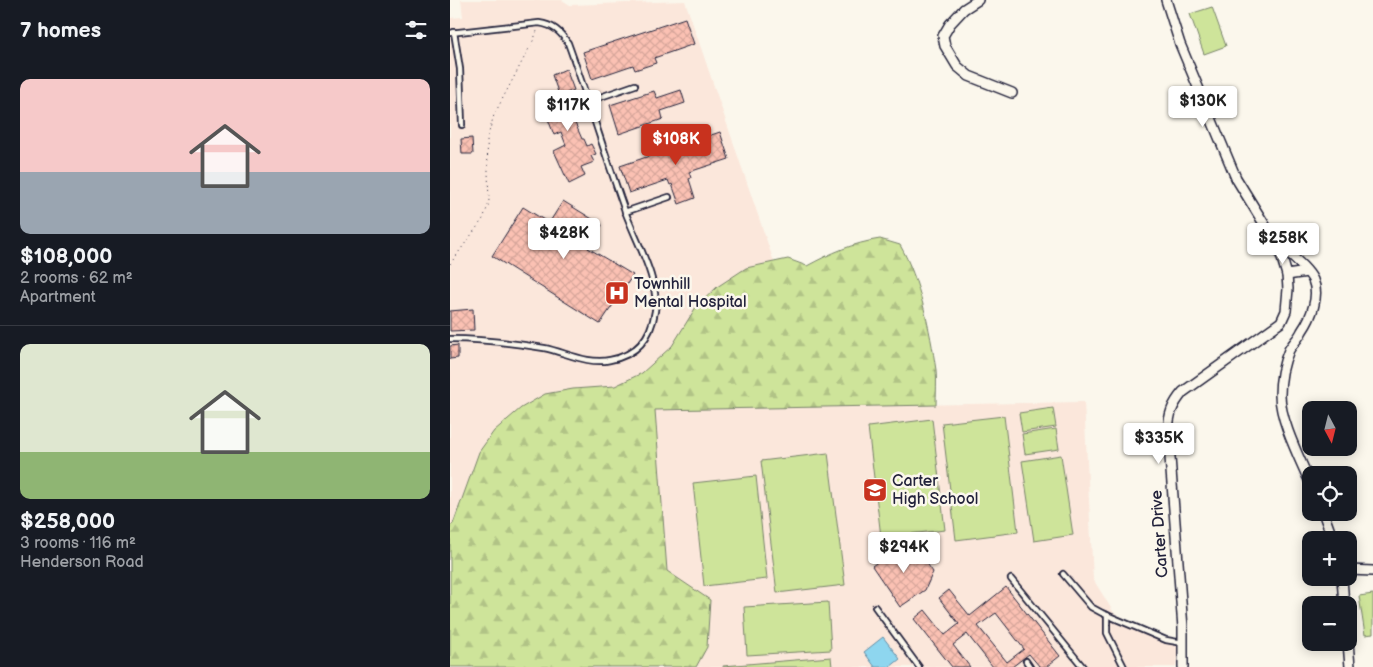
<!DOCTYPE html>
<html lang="en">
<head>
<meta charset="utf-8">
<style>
  body { margin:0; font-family:"Balsamiq Sans",sans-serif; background:#20242c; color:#f1f3f6; height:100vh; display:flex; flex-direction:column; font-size:19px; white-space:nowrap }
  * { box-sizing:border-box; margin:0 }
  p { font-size:16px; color:#9ea1a6 }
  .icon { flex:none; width:28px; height:28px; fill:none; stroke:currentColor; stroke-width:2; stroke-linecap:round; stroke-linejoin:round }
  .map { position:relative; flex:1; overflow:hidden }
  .side { display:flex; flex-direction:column; background:#171b24; width:450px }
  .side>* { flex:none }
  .needle { width:32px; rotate:173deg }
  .fabs { position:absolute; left:852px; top:401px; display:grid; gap:10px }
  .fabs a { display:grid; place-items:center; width:55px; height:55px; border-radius:10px; background:#171b24; box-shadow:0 2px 12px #0003; font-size:25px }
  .price { position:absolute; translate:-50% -42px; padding:0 11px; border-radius:5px; background:#fff; color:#222; font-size:16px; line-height:32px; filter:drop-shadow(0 1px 2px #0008) }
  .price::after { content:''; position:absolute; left:50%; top:30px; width:15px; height:11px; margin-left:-8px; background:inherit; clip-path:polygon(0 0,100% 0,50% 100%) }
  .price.current { background:#c8321e; color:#fff }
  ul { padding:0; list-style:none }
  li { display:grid; align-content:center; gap:10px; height:265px; padding:0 20px }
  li+li { border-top:1px solid #363941 }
  li span { display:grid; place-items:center; height:155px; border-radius:10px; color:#555 }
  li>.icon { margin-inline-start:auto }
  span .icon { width:90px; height:90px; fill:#fffc; stroke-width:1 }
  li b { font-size:21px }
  h2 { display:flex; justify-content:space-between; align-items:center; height:60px; padding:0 20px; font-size:21px }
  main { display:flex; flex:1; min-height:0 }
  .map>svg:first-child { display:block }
  .built { fill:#fbe7db }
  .forest { fill:url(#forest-firs); stroke:#78836a }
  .pitch { fill:#cee49a; stroke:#78836a }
  .water { fill:#8ed6ef; stroke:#638ea7 }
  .building { fill:url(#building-cross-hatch); stroke:#22223b; fill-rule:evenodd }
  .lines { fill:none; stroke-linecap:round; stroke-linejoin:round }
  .service-casing { stroke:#22223b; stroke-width:8 }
  .minor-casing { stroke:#22223b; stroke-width:12 }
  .path { stroke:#22223b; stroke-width:1; stroke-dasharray:1 4; stroke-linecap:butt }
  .service { stroke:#fbf7ec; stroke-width:4.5 }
  .minor { stroke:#fbf7ec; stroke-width:9 }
  .labels { text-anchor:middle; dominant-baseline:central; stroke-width:5; stroke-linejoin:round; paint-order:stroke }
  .poi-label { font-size:16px; fill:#22223b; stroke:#fbf7ec; text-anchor:start }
  .street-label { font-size:16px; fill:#22223b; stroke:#fbf7ec }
</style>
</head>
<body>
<main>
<section class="side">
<h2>7 homes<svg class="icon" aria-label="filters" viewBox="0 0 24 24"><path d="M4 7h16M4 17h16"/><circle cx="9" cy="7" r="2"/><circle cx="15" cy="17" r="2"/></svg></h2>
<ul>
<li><span style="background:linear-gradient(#f6c9c9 60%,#9aa5b1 0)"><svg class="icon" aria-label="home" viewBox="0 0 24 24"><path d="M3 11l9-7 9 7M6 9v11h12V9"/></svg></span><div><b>$108,000</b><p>2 rooms · 62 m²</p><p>Apartment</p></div></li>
<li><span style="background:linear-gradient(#dfe7d0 70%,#8fb573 0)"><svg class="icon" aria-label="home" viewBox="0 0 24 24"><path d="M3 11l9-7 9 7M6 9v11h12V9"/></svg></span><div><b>$258,000</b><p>3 rooms · 116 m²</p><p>Henderson Road</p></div></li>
</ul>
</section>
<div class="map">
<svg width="923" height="667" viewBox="0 0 923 667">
  <defs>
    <pattern id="forest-firs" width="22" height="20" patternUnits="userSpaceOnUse" patternTransform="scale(1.25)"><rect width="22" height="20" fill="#cee49a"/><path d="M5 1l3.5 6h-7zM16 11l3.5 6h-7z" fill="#b1c386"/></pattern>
    <pattern id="building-cross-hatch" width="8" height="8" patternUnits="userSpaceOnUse" patternTransform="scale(1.25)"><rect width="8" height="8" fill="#fbc1b3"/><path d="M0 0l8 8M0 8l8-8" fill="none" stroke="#d7a69b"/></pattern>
  </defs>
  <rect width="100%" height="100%" fill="#fbf7ec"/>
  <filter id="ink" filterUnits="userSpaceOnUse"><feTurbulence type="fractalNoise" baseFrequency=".02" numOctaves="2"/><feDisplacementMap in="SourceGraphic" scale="10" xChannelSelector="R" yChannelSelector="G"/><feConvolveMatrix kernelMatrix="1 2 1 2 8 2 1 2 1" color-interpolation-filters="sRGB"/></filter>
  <g filter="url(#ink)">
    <path class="built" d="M11,0H112L120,5L235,1L352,344L354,407L634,402L643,579L664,613L728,646L726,667H0V18L13,17Z"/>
    <path class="forest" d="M430,239L450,245C470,280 480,330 486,370C487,382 486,394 486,405L205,410L217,571L260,600L257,647L246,667H0V526L3,524L29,452L44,431L71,408L95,394L123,389L165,386L192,373L222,346L246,307L267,287L296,268L338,259L357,266C381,253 403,243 430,239Z"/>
    <g class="pitch">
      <path d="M762,7L776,46L754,54L740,14Z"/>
      <path d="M603,408L606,427L572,432L569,413Z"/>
      <path d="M554,416L568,532L506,540L492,423Z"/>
      <path d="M482,419L495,530L431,537L418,427Z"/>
      <path d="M606,429L609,449L575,454L572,434Z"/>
      <path d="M378,453L395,585L327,593L311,461Z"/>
      <path d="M611,455L623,535L584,541L572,461Z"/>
      <path d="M306,476L317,579L254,586L243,483Z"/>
      <path d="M923,594V634L915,635L909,596Z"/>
      <path d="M378,602L381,650L297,655L294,607Z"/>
      <path d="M381,657L382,667H273V666Z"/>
    </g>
    <path class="water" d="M433,637L450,659L440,667H425L414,652Z"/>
    <g class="building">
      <path d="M235,18L244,44L204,58L206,63L185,70L183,65L142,79L133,52Z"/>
      <path d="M116,69L124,90L112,95L116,105L112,107L116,118L122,116L132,139H134L137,146L141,144L146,154L141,156L144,162L131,167L135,176L119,184L104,151L116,145L111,132L104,135L95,111L103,108L98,96L108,92L102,75Z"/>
      <path d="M231,90L235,103L211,111L213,119L169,134L160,105L204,91L207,98Z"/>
      <path d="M270,132L279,159L239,172L241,178L239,179L245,198L229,204L222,184L220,185L218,180L179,193L170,166Z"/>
      <path d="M22,138L23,154H12L11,139Z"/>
      <path d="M113,201L152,225L138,248L183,275L150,324L42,256L73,207L99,223Z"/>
      <path d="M23,309L24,330L0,331V311Z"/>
      <path d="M8,345V358L0,359V346Z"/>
      <path d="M464,545L483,572L475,590L450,607L422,566L445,549Z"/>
      <path d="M556,587L610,656L596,667H590L579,654L562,667H543L517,634L503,645L520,667H502L464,619L475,610L495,635L509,624L489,598L499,590L520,616ZM546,613L574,649L557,662L528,626Z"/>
    </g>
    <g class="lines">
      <defs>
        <g id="service">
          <path d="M4,32L10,69L12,125"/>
          <path d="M0,33L89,23C103,25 110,31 118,43C138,98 155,155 175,211C185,239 210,281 205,311C201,338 187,355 160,360C138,365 115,352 94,348C63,343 31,339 0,339"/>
          <path d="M139,101L185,85"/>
          <path d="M175,212L219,197"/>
          <path d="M613,574L641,607L652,613L716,640L733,643"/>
          <path d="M561,579L633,667"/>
          <path d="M425,607L469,667"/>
          <path d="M657,615V633L674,667"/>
          <path d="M576,661L580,667"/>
        </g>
        <g id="minor">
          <path d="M528,0L514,9L500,24L493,36L495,46L507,66L519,76L562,93"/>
          <path d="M716,0L730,44L786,178L824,240L831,255L837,275L838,289L836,311L831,322L733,392C722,405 719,414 718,431L733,628V667"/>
          <path d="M828,244C839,255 856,266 863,280C870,296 861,318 852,331C849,338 843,343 839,350C833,364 830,379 830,395C830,421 851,461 861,485"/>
          <path d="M837,275L857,272"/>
          <path d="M873,512L883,540"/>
          <path d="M899,570L923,571"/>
          <path d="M892,578L894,605"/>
          <path d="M898,642L900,667"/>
        </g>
      </defs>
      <use href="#service" class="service-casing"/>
      <use href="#minor" class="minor-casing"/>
      <path class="path" d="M0,264L33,219L39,203L37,139L44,115L84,39L87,31"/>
      <use href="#service" class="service"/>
      <use href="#minor" class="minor"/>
    </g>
  </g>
  <defs>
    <symbol id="hospital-square" viewBox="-11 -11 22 22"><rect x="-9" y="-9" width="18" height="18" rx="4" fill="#c8321e" stroke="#fbf7ec"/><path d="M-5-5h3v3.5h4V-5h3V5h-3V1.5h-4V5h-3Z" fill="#fff"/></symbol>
    <symbol id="school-square" viewBox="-11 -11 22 22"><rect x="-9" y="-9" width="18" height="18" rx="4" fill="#c8321e" stroke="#fbf7ec"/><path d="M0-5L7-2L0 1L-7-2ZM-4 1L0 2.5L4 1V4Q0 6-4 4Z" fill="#fff"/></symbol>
  </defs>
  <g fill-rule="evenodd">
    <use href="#hospital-square" x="153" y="279" width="28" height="28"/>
    <use href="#school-square" x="411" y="476" width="28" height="28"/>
  </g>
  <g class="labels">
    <g class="poi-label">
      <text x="184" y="284">Townhill<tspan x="184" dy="18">Mental Hospital</tspan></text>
      <text x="442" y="481">Carter<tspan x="442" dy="18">High School</tspan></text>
    </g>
    <g class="street-label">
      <text transform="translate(710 534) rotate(-94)">Carter Drive</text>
    </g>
  </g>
</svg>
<div class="fabs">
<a><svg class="needle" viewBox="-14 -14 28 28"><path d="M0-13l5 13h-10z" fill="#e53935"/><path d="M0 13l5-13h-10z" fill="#9ea1a6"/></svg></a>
<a><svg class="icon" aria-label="locate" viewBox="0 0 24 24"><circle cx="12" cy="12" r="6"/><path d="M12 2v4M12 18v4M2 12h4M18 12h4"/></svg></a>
<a>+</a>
<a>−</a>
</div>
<b class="price" style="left:753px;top:128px">$130K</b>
<b class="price" style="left:118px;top:132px">$117K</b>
<b class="price current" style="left:226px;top:166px">$108K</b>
<b class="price" style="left:114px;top:260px">$428K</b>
<b class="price" style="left:833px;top:265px">$258K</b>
<b class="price" style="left:709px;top:465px">$335K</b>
<b class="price" style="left:454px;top:574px">$294K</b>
</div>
</main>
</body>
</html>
